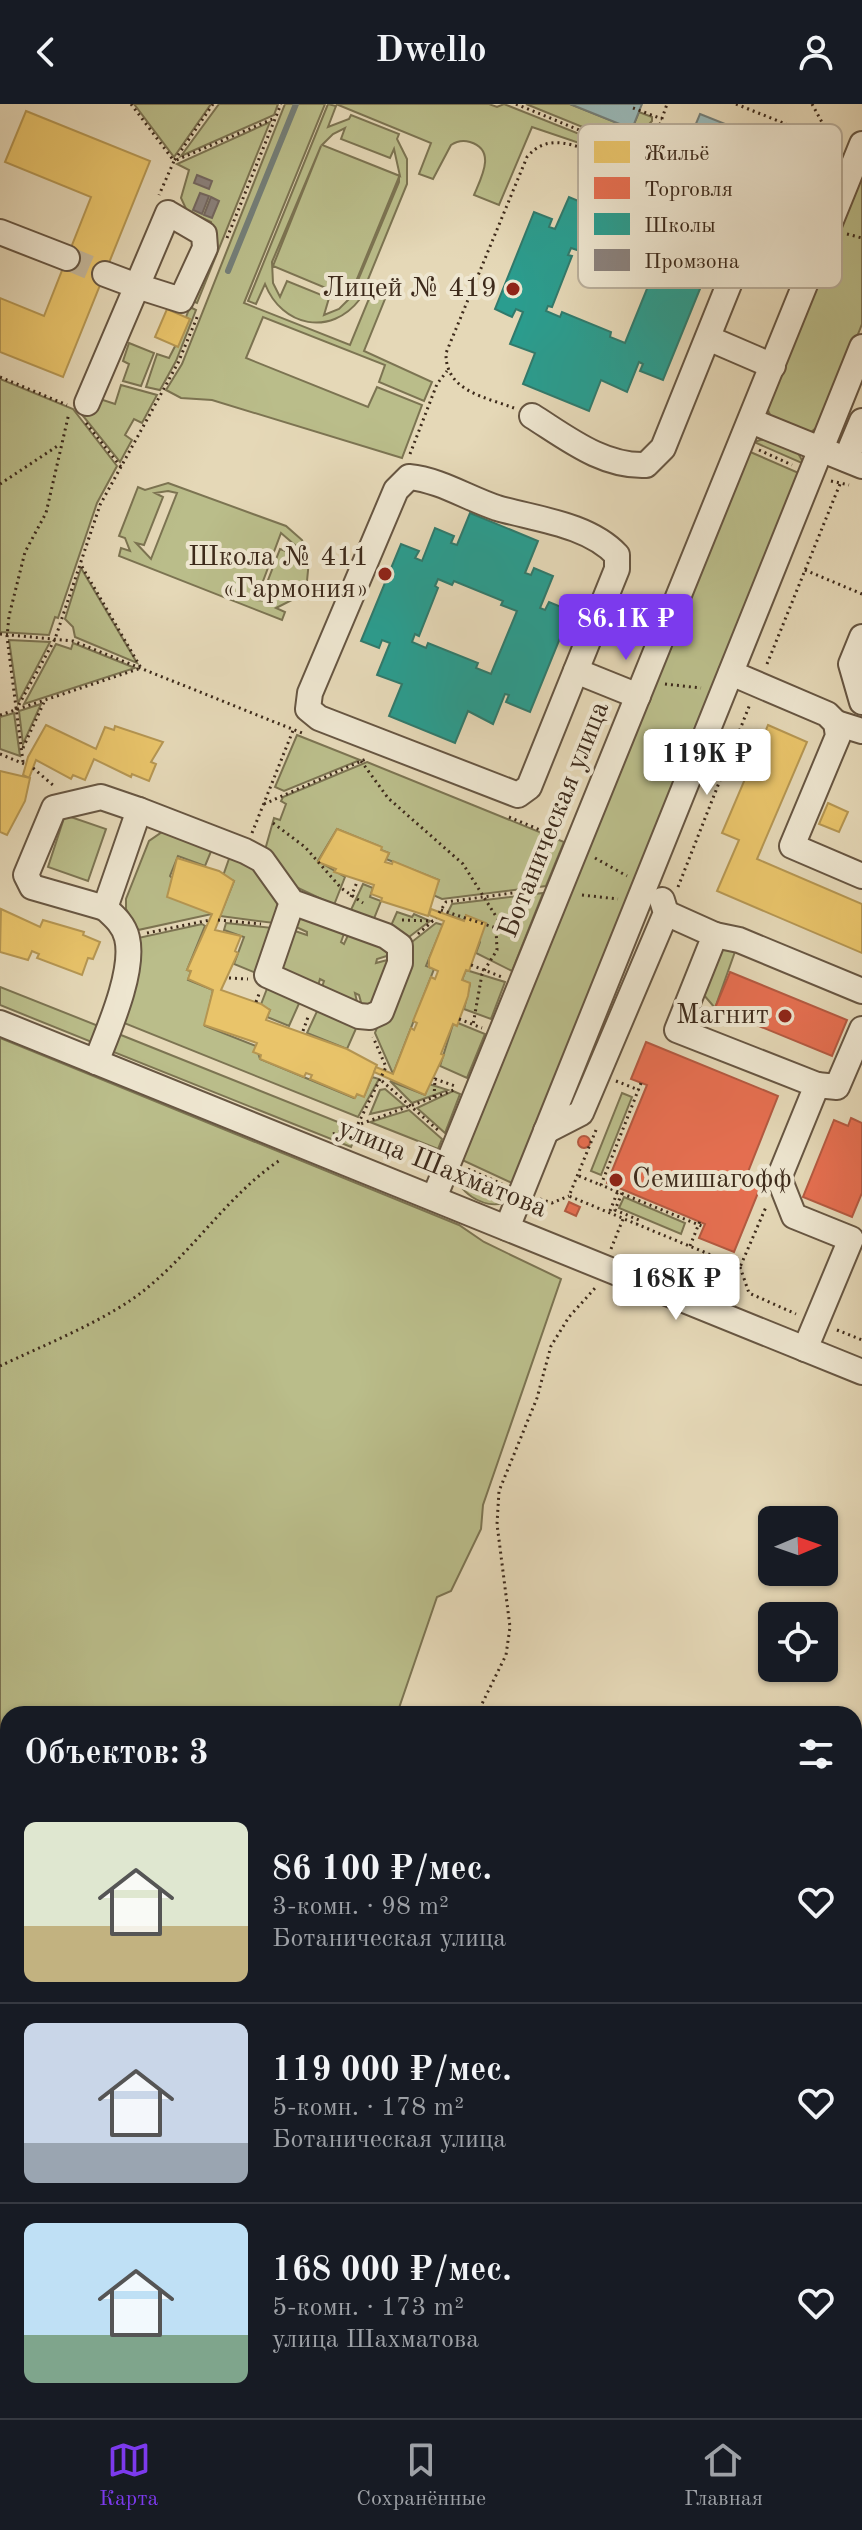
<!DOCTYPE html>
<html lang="ru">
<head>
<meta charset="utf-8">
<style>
  body { margin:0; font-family:"Old Standard TT",serif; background:#242831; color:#f1f3f6; height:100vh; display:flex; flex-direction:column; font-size:30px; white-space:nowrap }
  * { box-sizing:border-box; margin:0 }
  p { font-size:26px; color:#9ea1a6 }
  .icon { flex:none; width:44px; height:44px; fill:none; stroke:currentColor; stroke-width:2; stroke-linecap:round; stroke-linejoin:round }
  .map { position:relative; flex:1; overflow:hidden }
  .drawer { position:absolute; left:0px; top:1602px; width:862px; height:712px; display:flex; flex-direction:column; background:#171b24; border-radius:24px 24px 0 0; box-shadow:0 2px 6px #0004 }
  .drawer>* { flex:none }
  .needle { width:52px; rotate:88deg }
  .controls { position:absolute; left:758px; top:1402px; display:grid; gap:16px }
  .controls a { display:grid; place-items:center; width:80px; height:80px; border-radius:12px; background:#171b24; box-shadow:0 2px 6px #0004; font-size:40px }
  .price { position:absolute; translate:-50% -68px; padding:0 18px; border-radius:8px; background:#fff; color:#222; font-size:26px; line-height:52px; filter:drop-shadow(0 2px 4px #0008) }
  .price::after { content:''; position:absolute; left:50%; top:48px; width:24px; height:18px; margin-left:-12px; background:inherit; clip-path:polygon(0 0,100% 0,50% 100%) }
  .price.active { background:#7c3aed; color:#fff }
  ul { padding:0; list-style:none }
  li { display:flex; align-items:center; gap:24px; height:200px; padding:0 24px }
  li+li { border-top:2px solid #363941 }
  li span { display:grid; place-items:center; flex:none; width:224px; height:160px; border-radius:12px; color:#555 }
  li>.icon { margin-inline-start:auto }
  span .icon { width:96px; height:96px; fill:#fffc; stroke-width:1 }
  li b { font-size:34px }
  h2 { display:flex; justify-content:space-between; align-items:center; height:96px; padding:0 24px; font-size:34px }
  header { display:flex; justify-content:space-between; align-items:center; height:104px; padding:0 24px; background:#171b24; font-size:36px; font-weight:700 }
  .dock { display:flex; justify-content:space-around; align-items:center; height:112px; border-top:2px solid #363941; background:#171b24; font-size:22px; color:#9ea1a6 }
  .dock a { display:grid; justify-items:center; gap:4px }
  .dock .active { color:#7c3aed }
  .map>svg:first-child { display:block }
  .green { fill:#babd8a; stroke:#7c7452; stroke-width:2; fill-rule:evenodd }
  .water { fill:#99b8b7; stroke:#747f79; stroke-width:2 }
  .homes { fill:#e9c46a; stroke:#b59652; stroke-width:2 }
  .shops { fill:#e76f51; stroke:#b45a41; stroke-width:2 }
  .schools { fill:#2a9d8f; stroke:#307a6c; stroke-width:2; fill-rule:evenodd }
  .industry { fill:#8a817c; stroke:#73675f; stroke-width:2 }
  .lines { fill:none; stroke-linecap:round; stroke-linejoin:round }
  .shore { stroke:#6b7169; stroke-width:2 }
  .stream { stroke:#747f79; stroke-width:6 }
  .minor-tunnel { stroke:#c3b598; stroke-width:24; stroke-dasharray:24 12; stroke-linecap:butt }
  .minor-casing { stroke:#675642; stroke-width:28 }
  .path { stroke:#3d2a1b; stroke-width:3; stroke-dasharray:2 4; stroke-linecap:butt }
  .minor { stroke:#eee6d0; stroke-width:24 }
  .poi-dot { fill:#8f2418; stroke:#eee6d0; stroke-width:3 }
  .labels { text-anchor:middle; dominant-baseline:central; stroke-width:8; stroke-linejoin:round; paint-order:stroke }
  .poi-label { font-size:28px; fill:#3d2a1b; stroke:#eee6d0; text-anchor:end }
  .street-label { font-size:28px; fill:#3d2a1b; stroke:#eee6d0 }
  .key { fill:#eee6d0; stroke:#b9ae9a; stroke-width:2 }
  .key-label { font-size:22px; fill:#3d2a1b }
</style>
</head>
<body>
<header><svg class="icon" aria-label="back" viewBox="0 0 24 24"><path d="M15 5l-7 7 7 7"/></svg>Dwello<svg class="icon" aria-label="person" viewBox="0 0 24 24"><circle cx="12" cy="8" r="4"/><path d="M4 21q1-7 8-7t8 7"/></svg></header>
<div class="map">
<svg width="862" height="2314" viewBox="0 0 862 2314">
  <rect width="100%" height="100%" fill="#e5d8b7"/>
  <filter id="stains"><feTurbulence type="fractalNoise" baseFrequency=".0025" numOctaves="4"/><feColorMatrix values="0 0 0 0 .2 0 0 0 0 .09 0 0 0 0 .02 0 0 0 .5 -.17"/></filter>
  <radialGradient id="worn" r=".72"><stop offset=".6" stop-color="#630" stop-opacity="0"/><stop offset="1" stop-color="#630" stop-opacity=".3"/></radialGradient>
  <g class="green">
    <path d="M134,0H211L174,53Z"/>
    <path d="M219,0H278L274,11L181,52Z"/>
    <path d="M285,0H325L244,199L350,241L375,180L389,185L364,247L432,278L424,297L379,278L385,261L263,213L246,254L368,303L377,283L422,301L402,354L212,296L181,294L166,286L182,260Z"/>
    <path d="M328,0L336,2L328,23L349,15L351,11L399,30L397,35L407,55V80L360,195C331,233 282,223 265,180L256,200L248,197ZM345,24L341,35L390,54L394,45L400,72L322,41L333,30ZM321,42L273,162L350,194L339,205L324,211L329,194L287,177L280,193L273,179L272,158ZM399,73V78L351,193L350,192Z"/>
    <path d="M336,0H489L497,3L504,0L660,62L659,66L532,23L499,101L474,91C481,74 497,46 470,38C463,36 457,37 451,41L433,75L419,70L431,39Z"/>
    <path d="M526,0H570L632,25L639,8L652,13V17L637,33L612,35Z"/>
    <path d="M270,18L197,199L192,197L216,141L211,118L187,107L181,94L189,66L177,60Z"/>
    <path d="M862,64V220L823,318L810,329L771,313L766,302Z"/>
    <path d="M190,203L196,206L176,257L160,286L146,283L157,250L169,254L189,215L186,213Z"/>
    <path d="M129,239L154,249L141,282L123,277L129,260L123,257Z"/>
    <path d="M0,275L73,305L117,362L97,399L58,514L55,513L49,531L0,528Z"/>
    <path d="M121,281L157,291L142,319L134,315L125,331L132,336L120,358L75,302L97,294L115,300Z"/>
    <path d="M764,335L798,349L804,360L754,338Z"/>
    <path d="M748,347L801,370L514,1080L460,1055Z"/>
    <path d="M168,379L286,422L302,436L309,456L307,477L294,495L276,504L285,508L282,516L119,452L121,444L130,447L125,434L119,432L138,383L145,386ZM168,387L177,389L151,455L136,439L144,441L163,393L155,389ZM281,429L295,441L300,452L280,445L265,484L283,492L273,497L256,496Z"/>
    <path d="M81,464L137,559L75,533L73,523L65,515Z"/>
    <path d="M9,536L50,538L18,599Z"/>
    <path d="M73,539L135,564L24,600L56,540L71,545Z"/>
    <path d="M41,600L23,640L19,607Z"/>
    <path d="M14,609L20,652L0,645V613Z"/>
    <path d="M297,631L360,656L284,687L275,683Z"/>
    <path d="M367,658L564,738L546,782L442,795L433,791L439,776L386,755L389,749L381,746V743L337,725L318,757L345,773L334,801L296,783L265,746L274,714L280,716L286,700L281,697L283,693Z"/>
    <path d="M65,711L106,725L88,777L48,763Z"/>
    <path d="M165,726L212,745L205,762L178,752L170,772L212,810L138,826L126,805V795L149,737Z"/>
    <path d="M230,752L255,762L278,796L274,819L220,812L234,777L223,772Z"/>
    <path d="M363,780L373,784L370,793L381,797L373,817L350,808Z"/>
    <path d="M543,789L512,867L476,849L480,838L466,812L464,817L447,810L452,800Z"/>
    <path d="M397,808L412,813L414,810L430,817L405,836L390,824Z"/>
    <path d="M299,812L345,827L341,838L344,840L349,829L379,837L390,851L377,855L376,859L391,855L372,900L362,902L359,891L355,889L358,902L321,886L324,877L320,875L317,885L281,867L292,826L307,831V828L294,822Z"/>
    <path d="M226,819L273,824L256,869L234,860L244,833L224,826Z"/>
    <path d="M436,819L443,821L426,862L434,865L393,970L375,929L408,841Z"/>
    <path d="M202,820L205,822L187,866L191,867L188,876L213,886L205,922L256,942L260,955L354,994L357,990L364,992L372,973L379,975L358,1013L119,917L138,834Z"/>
    <path d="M737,842L715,904L703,890L721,844Z"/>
    <path d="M466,866L505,878L491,915L464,905L470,880L462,876Z"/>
    <path d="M268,882L301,895L289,922L267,913L270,906L260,903Z"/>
    <path d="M0,883L101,923L94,939L0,901Z"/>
    <path d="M319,903L358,920L347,945L307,929Z"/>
    <path d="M458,919L485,930L467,974L440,962L453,920Z"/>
    <path d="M116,929L358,1026L351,1043L111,947Z"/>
    <path d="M0,934L459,1121L484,1138L561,1175L483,1401L481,1425L451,1487L437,1493L399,1604L405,1610H8V2306H793L798,2314H0Z"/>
    <path d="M390,977L425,991L429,980L448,986L412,999Z"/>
    <path d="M385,985L405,1002L370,1010L380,986Z"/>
    <path d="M453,987L460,990L445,1029L417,1004Z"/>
    <path d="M622,989L632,993L601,1071L591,1067Z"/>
    <path d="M409,1006L442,1035L438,1045L370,1018Z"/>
    <path d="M456,1066L511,1088L504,1099C483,1105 456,1088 456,1066Z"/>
    <path d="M624,1093L685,1119L681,1130L619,1104Z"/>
    <path d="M862,1701V2124H854V1719Z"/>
    <path d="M854,2147L862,2152V2314H808L810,2306H854Z"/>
  </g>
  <g class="water">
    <path d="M570,0H642L632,25Z"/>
    <path d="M700,10L818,57L803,93L685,46Z"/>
  </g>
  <g class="homes">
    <path d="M26,7L150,57L63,273L0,248V194L44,212L91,93L5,58Z"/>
    <path d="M167,205L190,215L178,243L155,233Z"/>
    <path d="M46,621L96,645L105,623L114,626L115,622L163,638L151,658L156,660L149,677L132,670L131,673L94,655L85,676L73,671L71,675L36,656L29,674L23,671L28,653Z"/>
    <path d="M768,621L807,638L757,755L862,800V849L717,787L739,736L722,729Z"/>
    <path d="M0,667L30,674L25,697L7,731L0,728Z"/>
    <path d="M828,699L848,708L839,728L819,720Z"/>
    <path d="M337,725L382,743L381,746L389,749L385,758L392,760L393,757L439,776L428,812L381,797L382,794L371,790L374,781L334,768L336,765L318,758Z"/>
    <path d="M177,754L219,767L234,777L215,826L241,832L235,847L238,849L221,886L261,900L270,906L266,916L347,945L377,961L364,993L357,990L355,994L310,975L312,971L306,969L304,973L260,955L261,951L253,948L257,939L204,921L213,886L188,875L191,867L187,866L212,810L167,793Z"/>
    <path d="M1,805L40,823L43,816L84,828L83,831L100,838L93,855L88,854L82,871L37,854L39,850L32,847L28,856L0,848Z"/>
    <path d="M431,805L464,817L466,811L486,819L469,867L466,866L462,876L470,879L468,892L457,922L453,920L441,950L444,951L425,991L374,968L376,963L393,970L411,924L414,926L417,919L413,917L431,873L435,875L438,867L429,863V855L444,817L429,811Z"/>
  </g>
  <g class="shops">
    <path d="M730,868L847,916L832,952L715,904Z"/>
    <path d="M646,938L778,992L746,1073L762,1079L734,1148L699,1134L705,1120L607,1079L647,981L631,975Z"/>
    <path d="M851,1014L862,1019V1089L852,1113L803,1093L834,1016L848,1022Z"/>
    <circle cx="584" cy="1038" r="6"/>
    <path d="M569,1098L580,1103L576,1112L565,1107Z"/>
  </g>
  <g class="schools">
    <path d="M604,78L672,105L659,137L665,139L667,132L686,140L673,172L679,175L682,167L704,175L663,276L640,267L643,260L639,258L627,288L601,276L589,307L523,280L535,249L510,240L523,208L516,205L512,213L495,205L534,108L552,115L549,123L555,125L569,93L588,101L585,108L591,110ZM571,144L586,149L588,145L637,165L635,169L651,175L625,239L610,233L611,228L562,208L560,213L546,207L548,202L552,203L572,152L568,151Z"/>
    <path d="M470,409L538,437L525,469L531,471L534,464L553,472L540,504L545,506L549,498L571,507L530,608L506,598L509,591L505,590L493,620L468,607L455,639L389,612L402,580L377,571L390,539L382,536L379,544L361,537L401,440L419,447L415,454L422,457L435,424L454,432L451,439L457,441ZM438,475L452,481L454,477L503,497L501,501L517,507L491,570L476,564L478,559L428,539L426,544L412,538L415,530L419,532L438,484L435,482Z"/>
  </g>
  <g class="industry">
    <path d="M197,71L212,77L209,85L194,79Z"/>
    <path d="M200,89L209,92L202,110L193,106Z"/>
    <path d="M211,93L219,97L212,114L204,111Z"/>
  </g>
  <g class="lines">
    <path class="shore" d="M707,22L804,61L800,80L795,81L699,43L697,38Z"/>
    <path class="stream" d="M228,167L296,0"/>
    <path class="minor-tunnel" d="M67,154L105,170"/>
    <defs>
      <g id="minor">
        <path d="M168,109L204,130L205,144L181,196L137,182Z"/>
        <path d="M0,128L67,154"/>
        <path d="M708,234L773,262"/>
        <path d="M87,299L137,182L105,170"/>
        <path d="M532,312C567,334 603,363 646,361L663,344L742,148L739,119L721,99L609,54"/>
        <path d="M751,317L862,362"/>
        <path d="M846,355L862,317"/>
        <path d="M409,373C440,376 467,394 497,404C535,415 588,420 617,451V465L529,683L518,691L319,614L308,605L310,589L396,386Z"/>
        <path d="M862,533L851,560L862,598"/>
        <path d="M576,567L638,592"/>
        <path d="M731,569L827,610L836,619L838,632L792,742L862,772"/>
        <path d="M836,619L862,627"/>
        <path d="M105,804L32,783L26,771L54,704L101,693L139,706"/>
        <path d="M666,809L715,831L677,926L817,981L779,1074L794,1112L851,1135L805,1245"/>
        <path d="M715,831L739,836L862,887"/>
        <path d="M0,919L862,1268"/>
        <path d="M96,958C108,927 135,867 127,834C124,821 115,813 105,804L139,706L245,747L262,756L292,798L386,832L400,842V859L381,908L370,913L359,912L267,871L292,798"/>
        <path d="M817,981L837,983L862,925"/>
        <path d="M546,1027L581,1009L666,809L662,796"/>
        <path d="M434,1094L862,40"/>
        <path d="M507,1124L862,243"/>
      </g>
    </defs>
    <use href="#minor" class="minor-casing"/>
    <g class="path">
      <path d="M131,0L174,57L159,91"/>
      <path d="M213,0L174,57L275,14"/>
      <path d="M516,0L601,35"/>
      <path d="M736,0L840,42"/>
      <path d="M812,0L837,46"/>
      <path d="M633,4L662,15"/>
      <path d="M650,49L667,0"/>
      <path d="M815,78L824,82"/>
      <path d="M749,96L808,120"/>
      <path d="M847,130L862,134"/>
      <path d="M227,134L281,0"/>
      <path d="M0,273L67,301"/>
      <path d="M514,304C485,293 445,287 446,249L527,53C545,32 565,38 588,46"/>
      <path d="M86,319L121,363"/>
      <path d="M759,346L792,361"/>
      <path d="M410,350L437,280L447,267"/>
      <path d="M831,377L849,381"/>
      <path d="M0,380L59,341"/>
      <path d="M805,466L862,490"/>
      <path d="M0,530L73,537L302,629"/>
      <path d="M767,560L840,380"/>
      <path d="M665,580L701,584"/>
      <path d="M16,606L55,535L100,401L178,259L198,211"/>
      <path d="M0,611L141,564L81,461"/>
      <path d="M23,644L45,596"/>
      <path d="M0,650L27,661"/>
      <path d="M361,657L388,694L463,760L509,833"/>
      <path d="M23,658L7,533L9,512L25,448L46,409L69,309"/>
      <path d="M33,664L54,682"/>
      <path d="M264,700L366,655"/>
      <path d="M509,713L557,733"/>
      <path d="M273,719L305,743L341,784L363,799"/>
      <path d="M252,729L294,624"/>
      <path d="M595,754L627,772"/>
      <path d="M678,783L750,600"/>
      <path d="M582,791L618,795"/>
      <path d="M351,793L357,778"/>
      <path d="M441,806L496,824L497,846L482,870L473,921"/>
      <path d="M439,809L446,798L535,786"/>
      <path d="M218,816L261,820"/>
      <path d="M402,816L433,817"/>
      <path d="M147,829L210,816"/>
      <path d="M418,830L436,814"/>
      <path d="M471,861L502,873"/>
      <path d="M229,874L248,875"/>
      <path d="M256,898L259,890"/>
      <path d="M459,915L482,924"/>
      <path d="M303,927L308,913"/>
      <path d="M382,977L439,1027"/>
      <path d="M616,977L639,986"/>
      <path d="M641,979L601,1081L704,1123"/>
      <path d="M434,993L435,975L455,982"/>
      <path d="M358,1020L386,963L373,933"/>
      <path d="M596,1026L569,1092L740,1163L766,1103"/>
      <path d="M333,1030L454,986"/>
      <path d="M468,1065L502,1080"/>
      <path d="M579,1072L601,1081"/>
      <path d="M622,1089L615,1106L639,1116L637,1120"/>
      <path d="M540,1095L552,1099L569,1092"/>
      <path d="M610,1107L619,1084"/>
      <path d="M690,1142L700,1117"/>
      <path d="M611,1145L623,1115"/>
      <path d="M740,1163L749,1189L796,1210"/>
      <path d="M837,1226L862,1236"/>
      <path d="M0,1262C44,1241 110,1215 147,1184C195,1145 228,1091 280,1056"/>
      <path d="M477,1610L506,1551L510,1523L497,1420L499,1387L537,1294L551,1242L569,1213L596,1183"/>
      <path d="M126,2306L128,2314"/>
    </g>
    <use href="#minor" class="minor"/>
  </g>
  <g class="poi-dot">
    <circle cx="513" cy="185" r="8"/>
    <circle cx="385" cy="470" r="8"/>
    <circle cx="785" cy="912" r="8"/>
    <circle cx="616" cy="1076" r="8"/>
  </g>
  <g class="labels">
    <g class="poi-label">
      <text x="497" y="185">Лицей № 419</text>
      <text x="369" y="454">Школа № 411<tspan x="369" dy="32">«Гармония»</tspan></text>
      <text x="769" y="912">Магнит</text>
      <text x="632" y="1076" text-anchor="start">Семишагофф</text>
    </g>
    <g class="street-label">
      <text transform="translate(555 716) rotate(-68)">Ботаническая улица</text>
      <text transform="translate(442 1065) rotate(22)">улица Шахматова</text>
    </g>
  </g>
  <rect x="578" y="20" width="264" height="164" rx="12" class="key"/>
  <rect x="594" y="37" width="36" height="22" fill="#e9c46a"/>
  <rect x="594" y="73" width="36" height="22" fill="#e76f51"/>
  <rect x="594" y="109" width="36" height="22" fill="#2a9d8f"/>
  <rect x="594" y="145" width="36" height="22" fill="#8a817c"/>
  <g class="key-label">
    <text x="644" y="56">Жильё</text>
    <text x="644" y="92">Торговля</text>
    <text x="644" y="128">Школы</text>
    <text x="644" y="164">Промзона</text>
  </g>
  <rect width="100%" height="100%" filter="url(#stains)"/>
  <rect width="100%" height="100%" fill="url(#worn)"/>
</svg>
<div class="controls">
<a><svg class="needle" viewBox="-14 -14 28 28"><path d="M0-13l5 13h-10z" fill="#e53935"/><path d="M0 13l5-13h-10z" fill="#9ea1a6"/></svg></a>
<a><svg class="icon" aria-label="locate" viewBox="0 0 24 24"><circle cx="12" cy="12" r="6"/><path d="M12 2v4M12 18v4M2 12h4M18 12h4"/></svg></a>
</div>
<b class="price active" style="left:626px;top:558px">86.1K ₽</b>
<b class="price" style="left:707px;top:693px">119K ₽</b>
<b class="price" style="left:676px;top:1218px">168K ₽</b>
<section class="drawer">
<h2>Объектов: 3<svg class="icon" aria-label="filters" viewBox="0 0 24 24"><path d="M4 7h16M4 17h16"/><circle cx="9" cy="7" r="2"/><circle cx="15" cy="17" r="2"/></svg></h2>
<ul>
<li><span style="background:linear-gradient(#dfe7d0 65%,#c2b280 0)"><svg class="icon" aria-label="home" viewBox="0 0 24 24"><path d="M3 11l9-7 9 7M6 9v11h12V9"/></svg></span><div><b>86 100 ₽/мес.</b><p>3-комн. · 98 m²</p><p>Ботаническая улица</p></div><svg class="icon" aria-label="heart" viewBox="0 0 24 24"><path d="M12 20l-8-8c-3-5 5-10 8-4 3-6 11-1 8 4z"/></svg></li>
<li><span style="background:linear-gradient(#c9d6e8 75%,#9aa5b1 0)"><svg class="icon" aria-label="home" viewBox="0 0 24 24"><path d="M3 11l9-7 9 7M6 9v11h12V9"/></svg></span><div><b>119 000 ₽/мес.</b><p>5-комн. · 178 m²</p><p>Ботаническая улица</p></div><svg class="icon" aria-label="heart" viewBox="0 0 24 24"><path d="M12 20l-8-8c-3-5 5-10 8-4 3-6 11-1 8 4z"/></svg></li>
<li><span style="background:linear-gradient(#bfe0f5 70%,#7fa58c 0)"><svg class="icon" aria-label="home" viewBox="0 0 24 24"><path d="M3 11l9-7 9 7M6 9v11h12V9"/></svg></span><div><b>168 000 ₽/мес.</b><p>5-комн. · 173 m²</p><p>улица Шахматова</p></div><svg class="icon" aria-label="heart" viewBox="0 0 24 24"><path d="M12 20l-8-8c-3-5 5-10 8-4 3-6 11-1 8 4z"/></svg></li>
</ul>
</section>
</div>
<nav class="dock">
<a class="active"><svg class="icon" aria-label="map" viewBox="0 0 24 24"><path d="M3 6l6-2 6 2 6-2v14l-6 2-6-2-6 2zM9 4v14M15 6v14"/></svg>Карта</a>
<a><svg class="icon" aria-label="saved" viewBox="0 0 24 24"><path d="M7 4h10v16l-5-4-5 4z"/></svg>Сохранённые</a>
<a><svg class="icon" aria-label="home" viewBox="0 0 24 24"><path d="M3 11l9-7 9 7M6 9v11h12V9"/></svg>Главная</a>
</nav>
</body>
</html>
